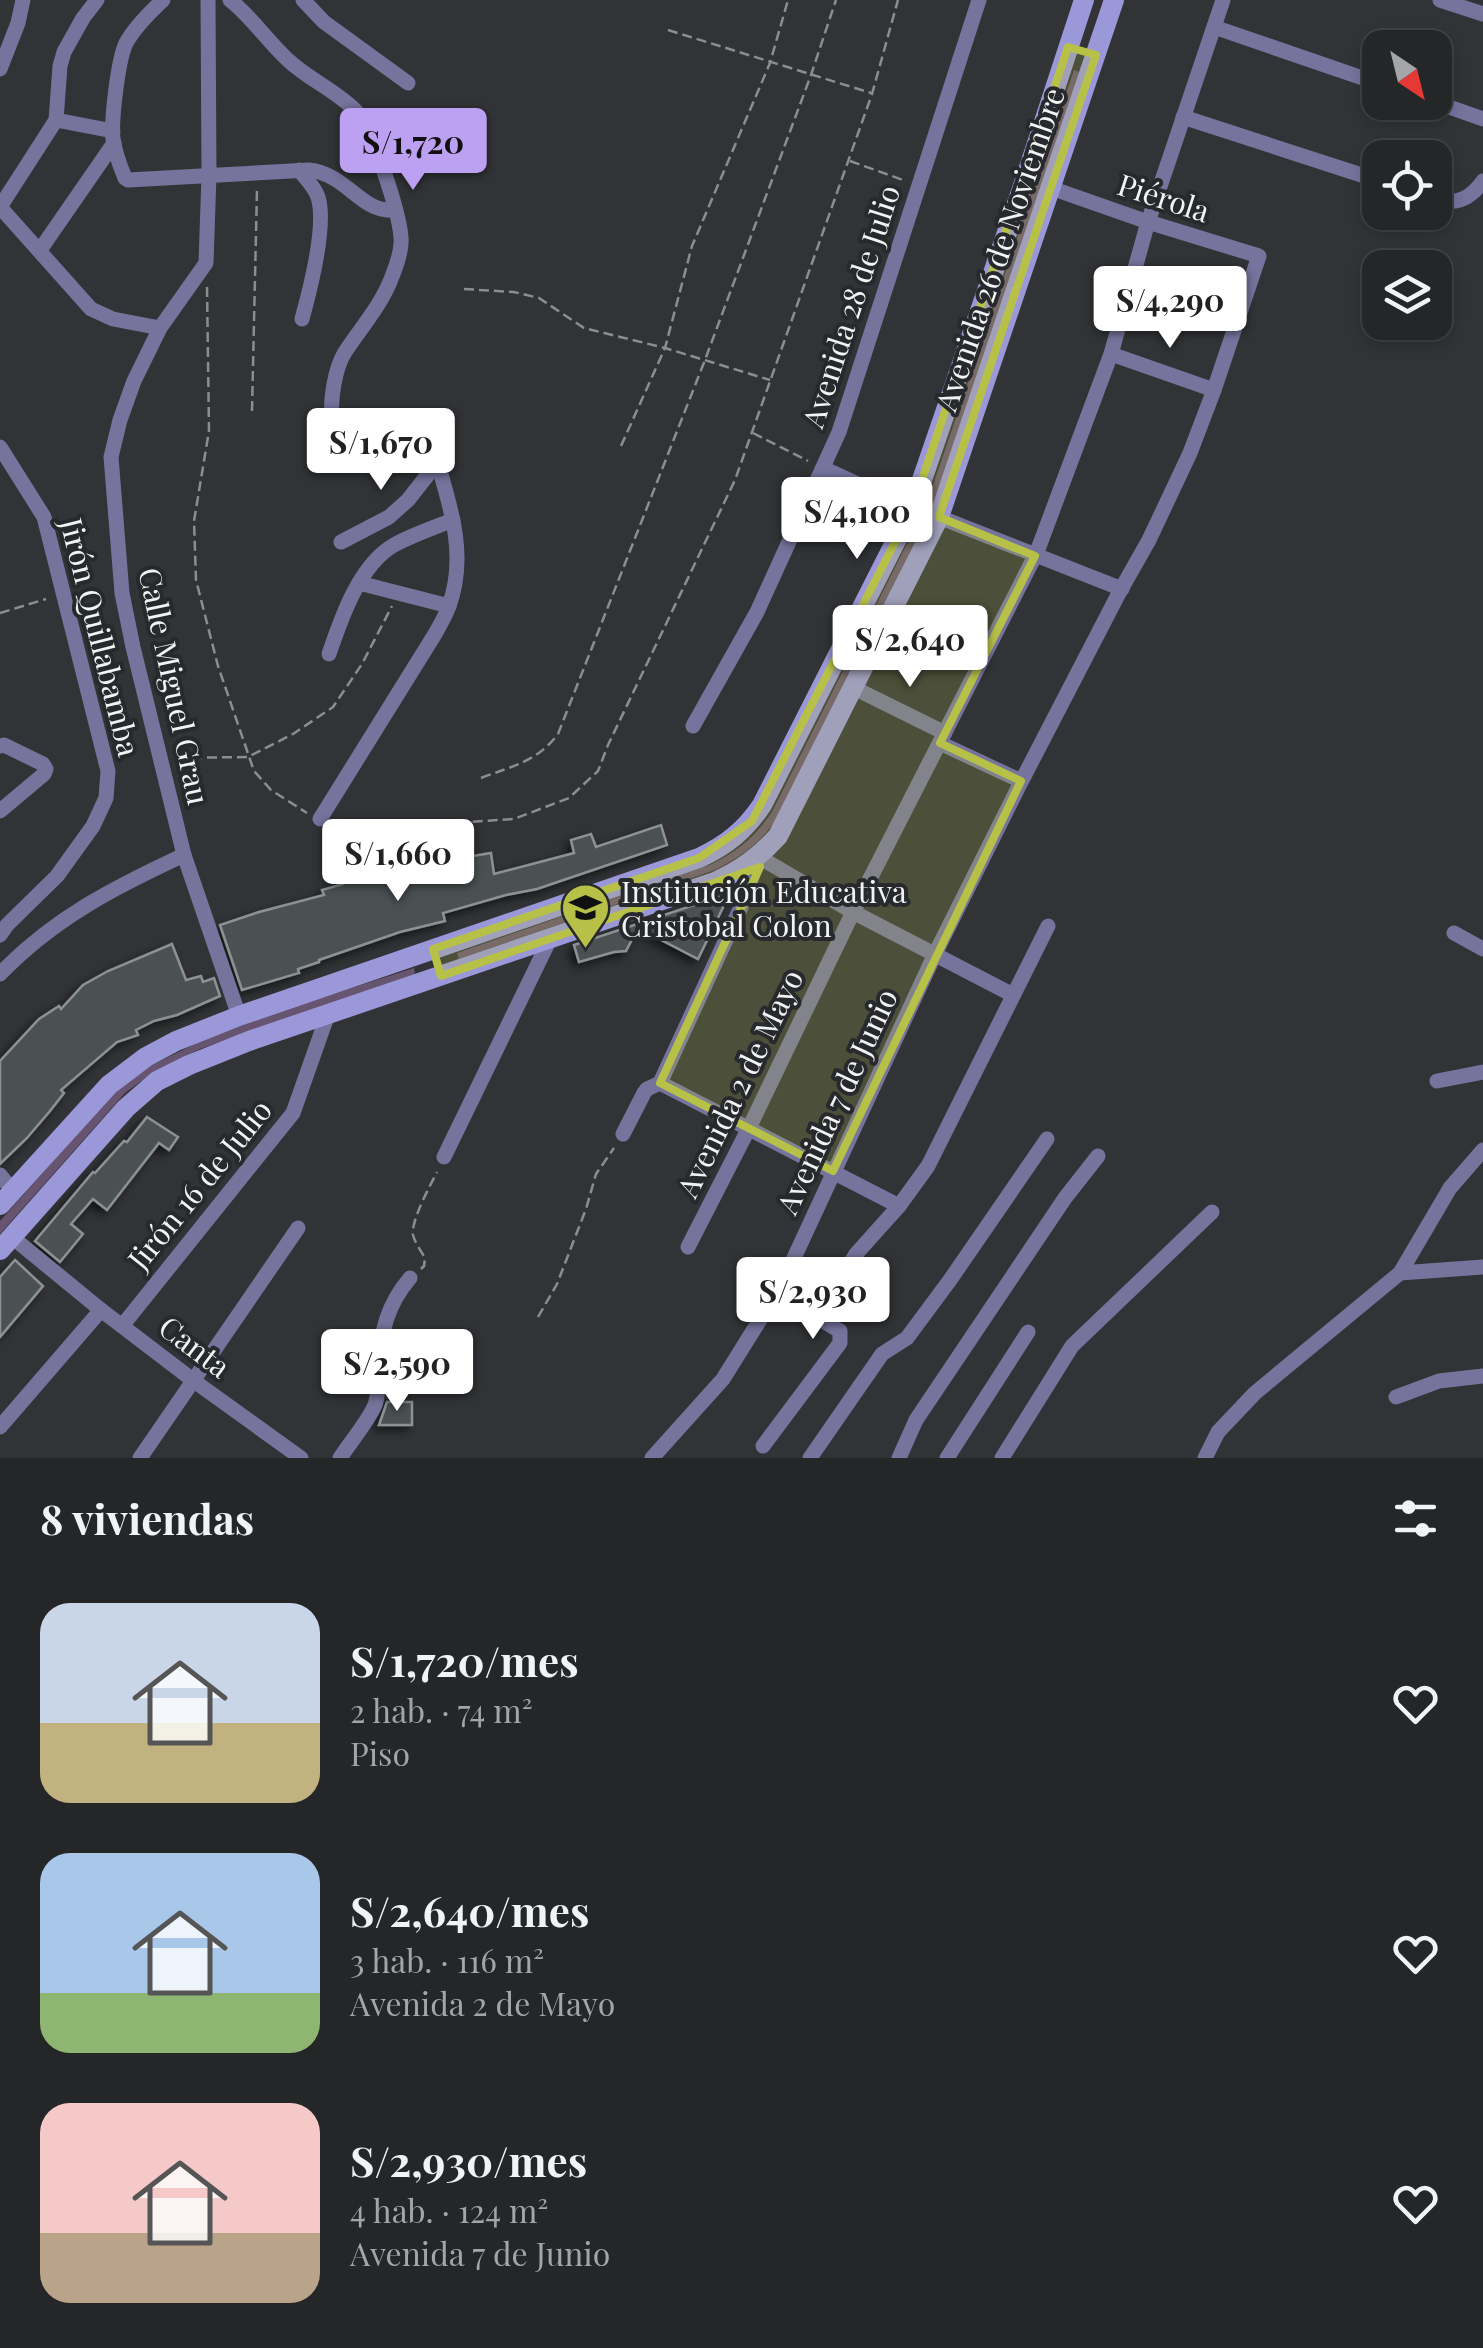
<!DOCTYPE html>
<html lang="es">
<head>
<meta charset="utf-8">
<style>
  body { margin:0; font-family:"Playfair Display",serif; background:#313234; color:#f1f3f6; height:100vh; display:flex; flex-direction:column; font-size:38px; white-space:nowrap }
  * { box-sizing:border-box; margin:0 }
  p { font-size:32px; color:#a3a5a8 }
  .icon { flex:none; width:55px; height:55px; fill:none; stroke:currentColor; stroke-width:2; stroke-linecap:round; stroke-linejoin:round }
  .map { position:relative; height:1458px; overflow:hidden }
  .panel { display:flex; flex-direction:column; background:#252628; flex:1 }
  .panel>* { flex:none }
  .needle { width:65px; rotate:145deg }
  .fabs { position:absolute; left:1362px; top:30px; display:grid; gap:20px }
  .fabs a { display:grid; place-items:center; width:90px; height:90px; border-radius:20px; background:#252628; box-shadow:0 5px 15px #0003,0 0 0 2px #424345; font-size:50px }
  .price { position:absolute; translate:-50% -85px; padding:0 22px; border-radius:10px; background:#fff; color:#222; font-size:32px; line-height:65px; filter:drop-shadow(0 2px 5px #0008) }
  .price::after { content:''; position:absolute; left:50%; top:60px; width:30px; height:22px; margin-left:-15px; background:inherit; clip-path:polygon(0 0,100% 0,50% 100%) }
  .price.on { background:#bca0f2; color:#111 }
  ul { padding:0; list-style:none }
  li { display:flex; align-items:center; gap:30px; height:250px; padding:0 40px }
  li span { display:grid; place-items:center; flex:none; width:280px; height:200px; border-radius:30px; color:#555 }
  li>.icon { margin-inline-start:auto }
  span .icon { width:120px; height:120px; fill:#fffc; stroke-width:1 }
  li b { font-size:42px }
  h2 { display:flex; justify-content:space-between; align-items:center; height:120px; padding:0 40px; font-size:42px }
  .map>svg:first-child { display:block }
  .green { fill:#675470 }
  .building { fill:#4c5153; stroke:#8c9193; stroke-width:2.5; filter:url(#shadow) }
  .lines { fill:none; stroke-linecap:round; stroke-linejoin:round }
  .path { stroke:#8b8d8f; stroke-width:2.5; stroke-dasharray:10 5; stroke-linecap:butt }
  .minor { stroke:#76749d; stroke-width:15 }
  .secondary { stroke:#9b98d9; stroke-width:20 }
  .marked { fill:#b7c148; fill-opacity:0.2; stroke:#b7c148; stroke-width:8; stroke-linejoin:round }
  .labels { text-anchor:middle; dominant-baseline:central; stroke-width:8; stroke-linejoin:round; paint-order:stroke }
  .street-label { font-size:30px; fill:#f2f3f5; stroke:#27292c }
  .poi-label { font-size:30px; fill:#f2f3f5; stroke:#27292c; text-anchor:start }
</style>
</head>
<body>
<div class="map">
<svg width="1483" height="1458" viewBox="0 0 1483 1458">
  <defs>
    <filter id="shadow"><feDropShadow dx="-4.5" dy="4.5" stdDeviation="5" flood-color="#0009"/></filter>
  </defs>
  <rect width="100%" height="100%" fill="#313336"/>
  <g class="green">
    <path d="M1074,70L1079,72L933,509L779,816C760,843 744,855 715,870L459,959L457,953L712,864C740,849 754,838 772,812L926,506Z"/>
    <path d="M414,968L415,974L200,1049L152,1073L125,1093L0,1234V1221L120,1086L148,1067L199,1042L289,1008Z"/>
  </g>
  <g class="building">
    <path d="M661,825L667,845L537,889L506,895L443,913L445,921L400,932L319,960V962L298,969L299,973L242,990L220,925L259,912L324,895L322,890L343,884L336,857L357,851L363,873L428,856L430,863L491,853L494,874L574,853L571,840L591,834L596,847Z"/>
    <path d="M730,893L698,959L638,928L626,951L614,952L579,962L574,945Z"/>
    <path d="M172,944L186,980L201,976L203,982L214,978L220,996L177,1015L154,1021L136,1030L138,1035L117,1042L61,1090L64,1093L50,1111L27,1138L0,1164V1061L39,1019L59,1006L61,1009L83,985L108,971Z"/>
    <path d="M147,1117L178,1137L169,1150L159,1143L107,1210L93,1199L71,1224L83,1234L60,1262L35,1241L93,1172L95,1173L124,1141L127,1142Z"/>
    <path d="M15,1260L43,1286L0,1337V1277Z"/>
    <path d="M387,1402H412V1425H379Z"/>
  </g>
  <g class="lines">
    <g class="path">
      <path d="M668,30L871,93"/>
      <path d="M850,161L903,180"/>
      <path d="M207,287L209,431L194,521L196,580L218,666L254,771L271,790L307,813"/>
      <path d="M464,289L514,292L539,298L584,328L665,348L770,380"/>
      <path d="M252,411L257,189"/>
      <path d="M753,433L808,461"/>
      <path d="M621,446L665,348L692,246L770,63L788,0"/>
      <path d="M0,613L46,599"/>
      <path d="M177,758L248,757L293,734L333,707L362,664L392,606"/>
      <path d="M481,778C512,766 537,762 558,734L705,360L811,75L836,0"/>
      <path d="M338,822L408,826L514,819L569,798L598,771L608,745L735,480L872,94L898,0"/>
      <path d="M421,1269L424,1266L425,1258C421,1251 415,1243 413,1235C411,1220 430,1186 437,1172"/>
      <path d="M538,1317L557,1284L586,1209L596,1174L614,1148"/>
    </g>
    <g class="minor">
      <path d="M163,0C149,13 135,27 126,43C118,60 111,120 113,139C115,152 120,166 125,178L128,180L309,170C347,174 361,213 394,210"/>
      <path d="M208,0L209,175L206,263L160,328L134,381L120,420L111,457L122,593L133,647L184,855L239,1016"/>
      <path d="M230,0C252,17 267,41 288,60C308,79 335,90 355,110C372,127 399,212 401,237C402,248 397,264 393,274C382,305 362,326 345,352C335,368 330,399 332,418C333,433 341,447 347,461"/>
      <path d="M303,0L324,22L408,83"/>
      <path d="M1440,0L1483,14"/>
      <path d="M1214,27L1380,84"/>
      <path d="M0,69L18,23L23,0"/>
      <path d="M1435,102L1483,119"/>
      <path d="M1183,117L1380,181"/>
      <path d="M56,120L113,131"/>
      <path d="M299,170C306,179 314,186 318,197C327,226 310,290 302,319"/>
      <path d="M1435,199C1456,206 1471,198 1483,181"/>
      <path d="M0,207L56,120L60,66L64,52L83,18L97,0"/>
      <path d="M0,207L91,309L113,319L160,328"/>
      <path d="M40,250L114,143"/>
      <path d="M1111,354L1214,390"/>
      <path d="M0,447L44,517L108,771L106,798L93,826L57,876L7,925L0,935"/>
      <path d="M823,468L912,509"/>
      <path d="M939,517L1122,589"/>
      <path d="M341,542L389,517L408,500L437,463"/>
      <path d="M359,583L449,606"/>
      <path d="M329,654C341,619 359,565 394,545C412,535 433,528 453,520"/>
      <path d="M854,688L945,733"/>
      <path d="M693,726L757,612L839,432L979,0"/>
      <path d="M940,743L1021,781"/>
      <path d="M0,746L4,745L43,764L46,769L44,774L0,811"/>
      <path d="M320,819L435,634C440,625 446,615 449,606C470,549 445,492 430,437C427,431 425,426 420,423C403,411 355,431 337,437"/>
      <path d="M1454,933L1483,949"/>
      <path d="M0,974C54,918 115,887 184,855"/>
      <path d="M1437,1081L1483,1072"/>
      <path d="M660,1083L899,1206"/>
      <path d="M623,1134L644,1093L647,1089L660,1083L741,907L759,857L853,912L1013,995"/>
      <path d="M444,1157L550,939"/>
      <path d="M0,1175L13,1191"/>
      <path d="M12,1237L101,1310L194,1381L301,1458"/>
      <path d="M688,1247L749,1128L853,912L1037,552L1111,354L1148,222L1223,0"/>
      <path d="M1400,1273L1483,1267"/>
      <path d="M122,1326L293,1113L328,1014"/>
      <path d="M1396,1397L1439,1381L1483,1376"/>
      <path d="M0,1427L101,1310"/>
      <path d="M763,1446L840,1343V1331L825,1322V1304L856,1254L899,1206L928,1166L1048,926"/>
      <path d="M140,1458L298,1228"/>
      <path d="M340,1458C351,1441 367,1423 375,1405C379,1393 379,1378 379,1366C381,1331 387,1305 410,1278"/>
      <path d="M652,1458L723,1379L781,1286L934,956L1019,786L1119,593L1149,540L1190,453L1214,390L1259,256L1148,222L1051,188"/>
      <path d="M810,1458L882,1354L907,1338L950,1280L1047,1139"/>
      <path d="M899,1458L916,1420L1065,1198L1098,1156"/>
      <path d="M947,1458L1028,1332"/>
      <path d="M1002,1458L1072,1346L1212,1212"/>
      <path d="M1205,1458L1218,1432L1255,1393L1400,1273L1450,1188L1483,1150"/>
    </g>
    <g class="secondary">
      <path d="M0,1205L109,1085L146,1057L176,1041L239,1016L699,858C727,845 745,830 762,805L912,509L1025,180L1084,0"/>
      <path d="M0,1250L126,1108L157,1081L189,1065L249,1041L715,882C741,870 759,857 778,836L939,517L1114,0"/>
    </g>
  </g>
  <path class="marked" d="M1068,47L1096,55L939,517L1035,556L940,743L1021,781L833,1171L660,1083L760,867L441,976L433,949L699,858L752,821L912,509Z"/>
  <defs>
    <symbol id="school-pin" viewBox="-11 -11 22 30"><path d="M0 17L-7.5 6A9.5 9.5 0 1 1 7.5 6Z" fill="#b7c148" stroke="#27292c"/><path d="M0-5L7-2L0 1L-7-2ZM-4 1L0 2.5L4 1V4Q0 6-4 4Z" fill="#111"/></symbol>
  </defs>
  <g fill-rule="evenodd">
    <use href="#school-pin" x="558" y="880" width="55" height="75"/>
  </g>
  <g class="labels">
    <g class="street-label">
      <text transform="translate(1164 197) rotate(18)">Piérola</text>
      <text transform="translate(999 249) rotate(-71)">Avenida 26 de Noviembre</text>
      <text transform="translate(850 306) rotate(-72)">Avenida 28 de Julio</text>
      <text transform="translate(101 637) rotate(76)">Jirón Quillabamba</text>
      <text transform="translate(175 686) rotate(78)">Calle Miguel Grau</text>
      <text transform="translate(739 1083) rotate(-64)">Avenida 2 de Mayo</text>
      <text transform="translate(836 1101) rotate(-65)">Avenida 7 de Junio</text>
      <text transform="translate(199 1184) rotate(-51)">Jirón 16 de Julio</text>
      <text transform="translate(195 1346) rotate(37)">Canta</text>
    </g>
    <g class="poi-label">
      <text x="621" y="891">Institución Educativa<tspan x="621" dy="34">Cristobal Colon</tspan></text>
    </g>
  </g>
</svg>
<div class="fabs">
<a><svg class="needle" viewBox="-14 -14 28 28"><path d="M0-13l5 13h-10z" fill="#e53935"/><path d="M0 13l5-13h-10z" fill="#a3a5a8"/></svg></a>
<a><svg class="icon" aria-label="locate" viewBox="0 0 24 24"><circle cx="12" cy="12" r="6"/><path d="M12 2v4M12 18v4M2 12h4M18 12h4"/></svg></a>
<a><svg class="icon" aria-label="layers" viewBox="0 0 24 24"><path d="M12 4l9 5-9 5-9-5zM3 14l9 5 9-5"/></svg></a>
</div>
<b class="price on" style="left:413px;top:193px">S/1,720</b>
<b class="price" style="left:1170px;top:351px">S/4,290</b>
<b class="price" style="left:381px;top:493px">S/1,670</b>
<b class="price" style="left:857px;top:562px">S/4,100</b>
<b class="price" style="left:910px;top:690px">S/2,640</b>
<b class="price" style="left:398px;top:904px">S/1,660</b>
<b class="price" style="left:813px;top:1342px">S/2,930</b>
<b class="price" style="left:397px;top:1414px">S/2,590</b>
</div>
<section class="panel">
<h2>8 viviendas<svg class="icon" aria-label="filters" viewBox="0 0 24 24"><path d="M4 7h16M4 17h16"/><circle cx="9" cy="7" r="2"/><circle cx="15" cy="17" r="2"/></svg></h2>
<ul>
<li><span style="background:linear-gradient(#c9d6e8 60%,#c2b280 0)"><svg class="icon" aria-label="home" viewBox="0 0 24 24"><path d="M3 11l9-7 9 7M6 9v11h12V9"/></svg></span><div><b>S/1,720/mes</b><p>2 hab. · 74 m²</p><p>Piso</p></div><svg class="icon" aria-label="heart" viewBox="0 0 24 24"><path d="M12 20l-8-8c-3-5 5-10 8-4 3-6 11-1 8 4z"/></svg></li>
<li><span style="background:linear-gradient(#a9c7e8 70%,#8fb573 0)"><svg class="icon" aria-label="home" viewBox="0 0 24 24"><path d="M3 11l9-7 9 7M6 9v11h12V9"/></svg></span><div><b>S/2,640/mes</b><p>3 hab. · 116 m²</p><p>Avenida 2 de Mayo</p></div><svg class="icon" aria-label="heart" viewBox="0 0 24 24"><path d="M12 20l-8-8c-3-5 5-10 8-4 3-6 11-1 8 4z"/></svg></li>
<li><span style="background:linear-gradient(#f6c9c9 65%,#b9a48a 0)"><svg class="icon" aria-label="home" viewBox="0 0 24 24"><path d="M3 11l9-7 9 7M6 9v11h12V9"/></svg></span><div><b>S/2,930/mes</b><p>4 hab. · 124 m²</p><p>Avenida 7 de Junio</p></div><svg class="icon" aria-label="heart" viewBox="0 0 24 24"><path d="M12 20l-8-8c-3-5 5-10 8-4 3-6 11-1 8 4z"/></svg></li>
</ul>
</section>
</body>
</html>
